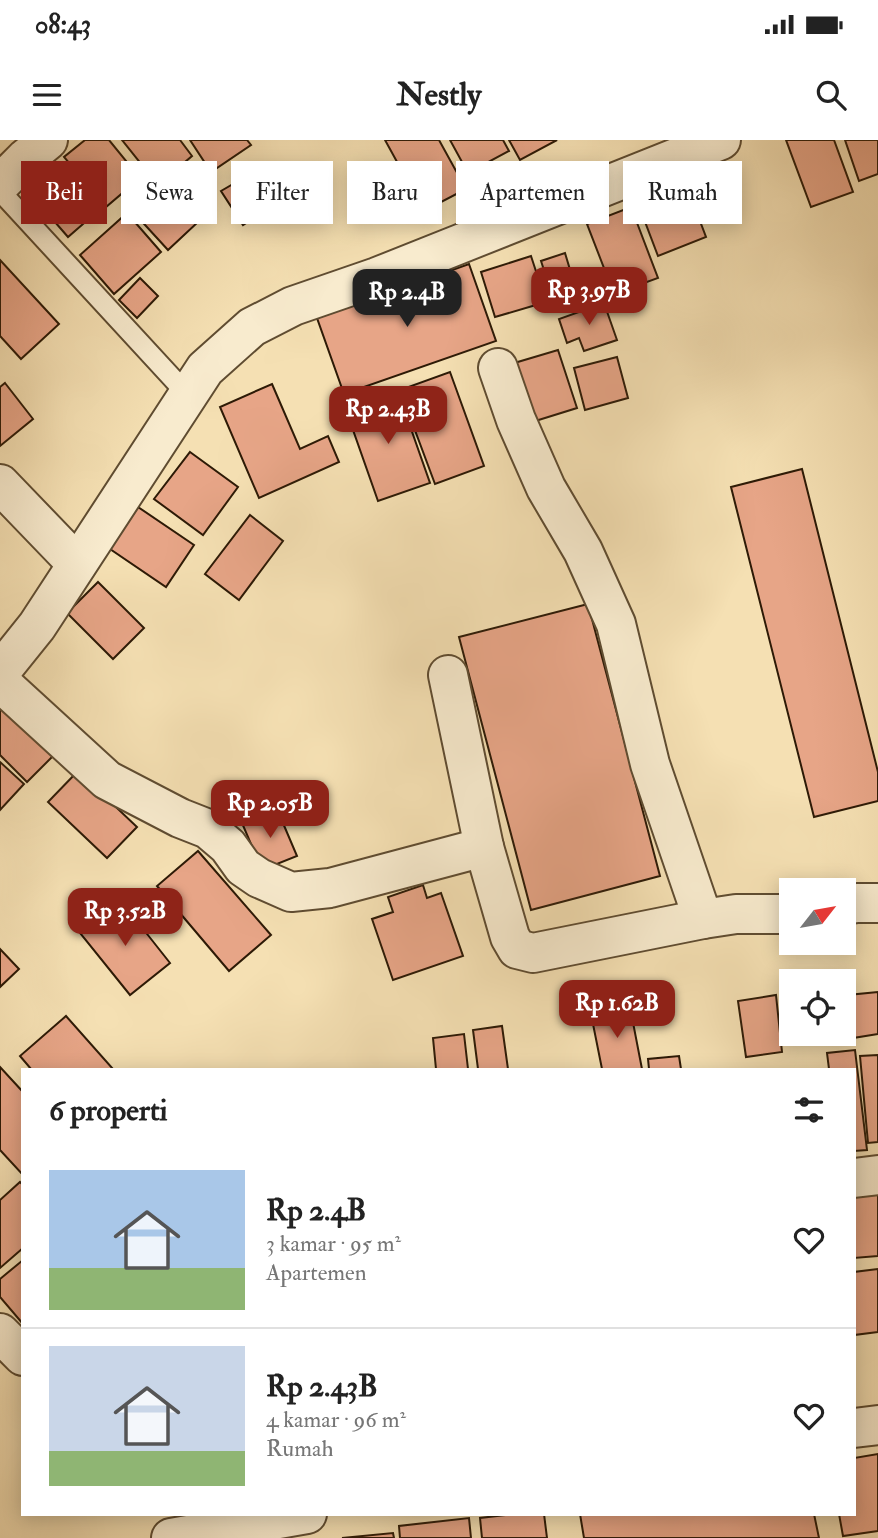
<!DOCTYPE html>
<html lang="id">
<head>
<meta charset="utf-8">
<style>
  body { margin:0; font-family:"IM FELL Double Pica",serif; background:#f6f6f6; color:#222; height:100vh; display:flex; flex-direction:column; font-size:26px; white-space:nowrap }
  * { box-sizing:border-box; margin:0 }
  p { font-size:23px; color:#767676 }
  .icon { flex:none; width:38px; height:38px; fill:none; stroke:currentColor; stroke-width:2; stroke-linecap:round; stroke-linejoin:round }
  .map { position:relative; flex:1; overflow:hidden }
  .drawer { position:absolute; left:21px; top:928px; width:835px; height:448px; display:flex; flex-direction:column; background:#fff; border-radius:0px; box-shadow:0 4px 18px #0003 }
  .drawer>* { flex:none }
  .guide { position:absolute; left:21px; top:21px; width:836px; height:63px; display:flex; gap:14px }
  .needle { width:46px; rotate:59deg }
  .buttons { position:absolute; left:779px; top:738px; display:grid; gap:14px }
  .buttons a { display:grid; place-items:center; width:77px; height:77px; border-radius:0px; background:#fff; box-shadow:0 4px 18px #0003; font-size:35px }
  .price { position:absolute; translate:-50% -60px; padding:0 16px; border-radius:14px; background:#8f2418; color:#fff; font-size:23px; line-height:46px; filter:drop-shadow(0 2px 4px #0008) }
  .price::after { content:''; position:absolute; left:50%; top:42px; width:21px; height:16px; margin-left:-10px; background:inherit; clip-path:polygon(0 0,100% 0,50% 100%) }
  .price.current { background:#222; color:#fff }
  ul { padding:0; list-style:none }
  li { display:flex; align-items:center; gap:21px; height:175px; padding:0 28px }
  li+li { border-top:2px solid #e0e0e0 }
  li span { display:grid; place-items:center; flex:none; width:196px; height:140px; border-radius:0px; color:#555 }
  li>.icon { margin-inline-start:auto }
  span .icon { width:84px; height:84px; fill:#fffc; stroke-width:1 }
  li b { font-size:30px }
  h2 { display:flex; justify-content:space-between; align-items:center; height:84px; padding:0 28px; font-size:30px }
  .pill { padding:0 24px; border-radius:0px; background:#fff; box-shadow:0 4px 18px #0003; font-size:24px; line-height:63px }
  .pill.current { background:#8f2418; color:#fff }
  .status { display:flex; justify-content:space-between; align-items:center; height:49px; padding:0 35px; background:#fff; direction:ltr }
  .status svg { height:19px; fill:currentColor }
  header { display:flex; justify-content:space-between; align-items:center; height:91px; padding:0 28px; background:#fff; font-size:32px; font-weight:700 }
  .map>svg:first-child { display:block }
  .building { fill:#e7a587; stroke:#2d1a06; stroke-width:2 }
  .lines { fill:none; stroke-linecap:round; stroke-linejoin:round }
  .lane-casing { stroke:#5f4c31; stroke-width:23 }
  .street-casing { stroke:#5f4c31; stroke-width:42 }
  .lane { stroke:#f8ebce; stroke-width:19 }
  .street { stroke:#f8ebce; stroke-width:38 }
</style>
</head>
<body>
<div class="status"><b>08:43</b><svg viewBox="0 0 49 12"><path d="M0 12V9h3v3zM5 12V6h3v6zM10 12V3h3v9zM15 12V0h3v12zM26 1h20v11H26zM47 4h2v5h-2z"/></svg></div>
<header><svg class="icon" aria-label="menu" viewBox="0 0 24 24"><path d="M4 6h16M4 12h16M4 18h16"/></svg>Nestly<svg class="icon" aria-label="search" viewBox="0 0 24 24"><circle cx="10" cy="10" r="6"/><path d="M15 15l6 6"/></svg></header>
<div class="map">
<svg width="878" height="1398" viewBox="0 0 878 1398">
  <rect width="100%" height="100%" fill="#f5e0b3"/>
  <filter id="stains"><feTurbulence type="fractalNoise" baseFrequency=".00286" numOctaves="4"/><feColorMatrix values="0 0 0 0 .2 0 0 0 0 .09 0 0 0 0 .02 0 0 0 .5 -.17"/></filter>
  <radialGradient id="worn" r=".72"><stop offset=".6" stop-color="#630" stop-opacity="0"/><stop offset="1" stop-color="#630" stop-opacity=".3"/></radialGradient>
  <g class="building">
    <path d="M85,0H109L140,38L106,67L64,17Z"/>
    <path d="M122,0H180L192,16L158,45Z"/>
    <path d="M190,0H247L251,5L211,32Z"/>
    <path d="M385,0H439L466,49L424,71Z"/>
    <path d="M450,0H503L509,11L468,33Z"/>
    <path d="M509,0H557L520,20Z"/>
    <path d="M786,0H834L853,52L811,67Z"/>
    <path d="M845,0H878V34L859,41Z"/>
    <path d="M57,26L98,71L68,97L28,51Z"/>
    <path d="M264,26L283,59L243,85L221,51Z"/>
    <path d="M684,39L706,97L658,116L636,58Z"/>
    <path d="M165,46L198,82L168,110L135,74Z"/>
    <path d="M631,67L658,138L614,154L587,84Z"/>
    <path d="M127,73L161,112L114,154L80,115Z"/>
    <path d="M565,113L580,163L557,170L541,121Z"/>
    <path d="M531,116L546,162L495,177L481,132Z"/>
    <path d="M0,120L59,184L21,219L0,196Z"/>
    <path d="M469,124L496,201L344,254L317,178Z"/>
    <path d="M140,138L158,156L137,178L119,160Z"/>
    <path d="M604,163L617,200L584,211L579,198L567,203L559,179Z"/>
    <path d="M558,210L577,268L529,283L511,224Z"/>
    <path d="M617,217L628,258L585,270L574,228Z"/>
    <path d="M450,232L484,326L435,344L400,250Z"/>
    <path d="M5,243L33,279L0,306V247Z"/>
    <path d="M272,244L300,309L328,296L339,322L259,358L220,267Z"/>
    <path d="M398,252L430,343L378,361L346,270Z"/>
    <path d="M190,312L238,347L203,395L154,359Z"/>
    <path d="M802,329L878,632V661L814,677L731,347Z"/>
    <path d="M138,367L194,405L166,447L110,409Z"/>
    <path d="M250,375L283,401L239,460L205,434Z"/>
    <path d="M98,442L144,488L113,519L67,473Z"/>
    <path d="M588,464L660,736L531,770L459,497Z"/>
    <path d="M0,560L59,610L27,642L0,615Z"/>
    <path d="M0,622L24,644L0,670Z"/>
    <path d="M78,631L137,687L107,718L48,662Z"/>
    <path d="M277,669L297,716L262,730L242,683Z"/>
    <path d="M198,711L271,795L229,831L157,746Z"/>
    <path d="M423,745L427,758L441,753L463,816L393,840L372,779L393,772L388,757Z"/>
    <path d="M121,761L170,823L130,855L80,793Z"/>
    <path d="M0,809L19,829L0,847Z"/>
    <path d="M878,852V894L853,898L848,855Z"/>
    <path d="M776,855L782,912L746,917L738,861Z"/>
    <path d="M630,867L642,929H602L591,874Z"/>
    <path d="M66,876L113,929H31L20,916Z"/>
    <path d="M502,886L508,929H478L473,890Z"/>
    <path d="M464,894L468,929H436L433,898Z"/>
    <path d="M855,910L867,1010L854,1011V929H829L827,913Z"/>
    <path d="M878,915V1002L868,1003L860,916Z"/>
    <path d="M679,916L681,929H649L648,919Z"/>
    <path d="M0,927L23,952V1035L0,1010Z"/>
    <path d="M20,1042L23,1045V1108L0,1128V1060Z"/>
    <path d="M878,1050V1116L854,1118V1053Z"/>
    <path d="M23,1120V1184L0,1157V1139Z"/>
    <path d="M878,1129V1192L854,1195V1132Z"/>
    <path d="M878,1314V1391L843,1396L839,1374H854V1318Z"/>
    <path d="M514,1374H544L547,1398H482L480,1378Z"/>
    <path d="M580,1374H814L819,1398H584Z"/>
    <path d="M469,1378L471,1398H400L399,1386Z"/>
    <path d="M393,1393L394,1398H342Z"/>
  </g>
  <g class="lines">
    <defs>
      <path id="lane" d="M0,51L187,254"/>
      <g id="street">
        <path d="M0,44L25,19L48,0"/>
        <path d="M498,228L516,280L546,348L583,411L616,484L650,624L703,779L736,774H791"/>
        <path d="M0,344L77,424"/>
        <path d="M0,532L37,486L205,229L252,187L293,166L377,137L721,0"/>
        <path d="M448,535L484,707L510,797L517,809L533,813L703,779"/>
        <path d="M0,542L107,640L180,678L208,689L228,706L243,727L259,738L291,752L330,748L484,707"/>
        <path d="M844,765L857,763H878"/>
        <path d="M854,1038L878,1035"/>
        <path d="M0,1193L23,1216"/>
        <path d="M854,1288L878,1285"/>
        <path d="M171,1398L307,1374"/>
      </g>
    </defs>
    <use href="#lane" class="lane-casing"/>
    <use href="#street" class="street-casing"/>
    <use href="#lane" class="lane"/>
    <use href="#street" class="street"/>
  </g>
  <rect width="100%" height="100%" filter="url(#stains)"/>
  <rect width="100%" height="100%" fill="url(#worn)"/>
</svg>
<div class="buttons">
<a><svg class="needle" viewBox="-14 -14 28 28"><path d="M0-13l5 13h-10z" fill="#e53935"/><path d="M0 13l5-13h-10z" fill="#767676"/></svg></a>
<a><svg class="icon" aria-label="locate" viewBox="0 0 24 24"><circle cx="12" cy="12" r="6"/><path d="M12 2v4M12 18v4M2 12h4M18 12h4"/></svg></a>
</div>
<b class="price" style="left:589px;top:187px">Rp 3.97B</b>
<b class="price current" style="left:407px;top:189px">Rp 2.4B</b>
<b class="price" style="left:388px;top:306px">Rp 2.43B</b>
<b class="price" style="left:270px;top:700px">Rp 2.05B</b>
<b class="price" style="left:125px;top:808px">Rp 3.52B</b>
<b class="price" style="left:617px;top:900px">Rp 1.62B</b>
<div class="guide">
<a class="pill current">Beli</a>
<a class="pill">Sewa</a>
<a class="pill">Filter</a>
<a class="pill">Baru</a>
<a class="pill">Apartemen</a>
<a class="pill">Rumah</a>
</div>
<section class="drawer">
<h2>6 properti<svg class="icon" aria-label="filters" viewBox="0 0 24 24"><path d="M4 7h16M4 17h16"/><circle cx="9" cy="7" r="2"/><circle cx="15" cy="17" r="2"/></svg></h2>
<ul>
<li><span style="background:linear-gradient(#a9c7e8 70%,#8fb573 0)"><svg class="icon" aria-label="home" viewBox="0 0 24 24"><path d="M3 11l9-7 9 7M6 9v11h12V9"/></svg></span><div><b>Rp 2.4B</b><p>3 kamar · 95 m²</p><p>Apartemen</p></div><svg class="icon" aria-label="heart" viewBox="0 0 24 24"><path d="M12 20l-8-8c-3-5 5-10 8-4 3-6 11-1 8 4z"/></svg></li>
<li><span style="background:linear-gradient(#c9d6e8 75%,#8fb573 0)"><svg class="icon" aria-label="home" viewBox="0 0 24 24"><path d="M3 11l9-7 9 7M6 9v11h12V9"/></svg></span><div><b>Rp 2.43B</b><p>4 kamar · 96 m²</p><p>Rumah</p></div><svg class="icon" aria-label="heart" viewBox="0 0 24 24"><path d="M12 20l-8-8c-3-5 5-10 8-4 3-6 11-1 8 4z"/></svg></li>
</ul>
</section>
</div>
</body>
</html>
